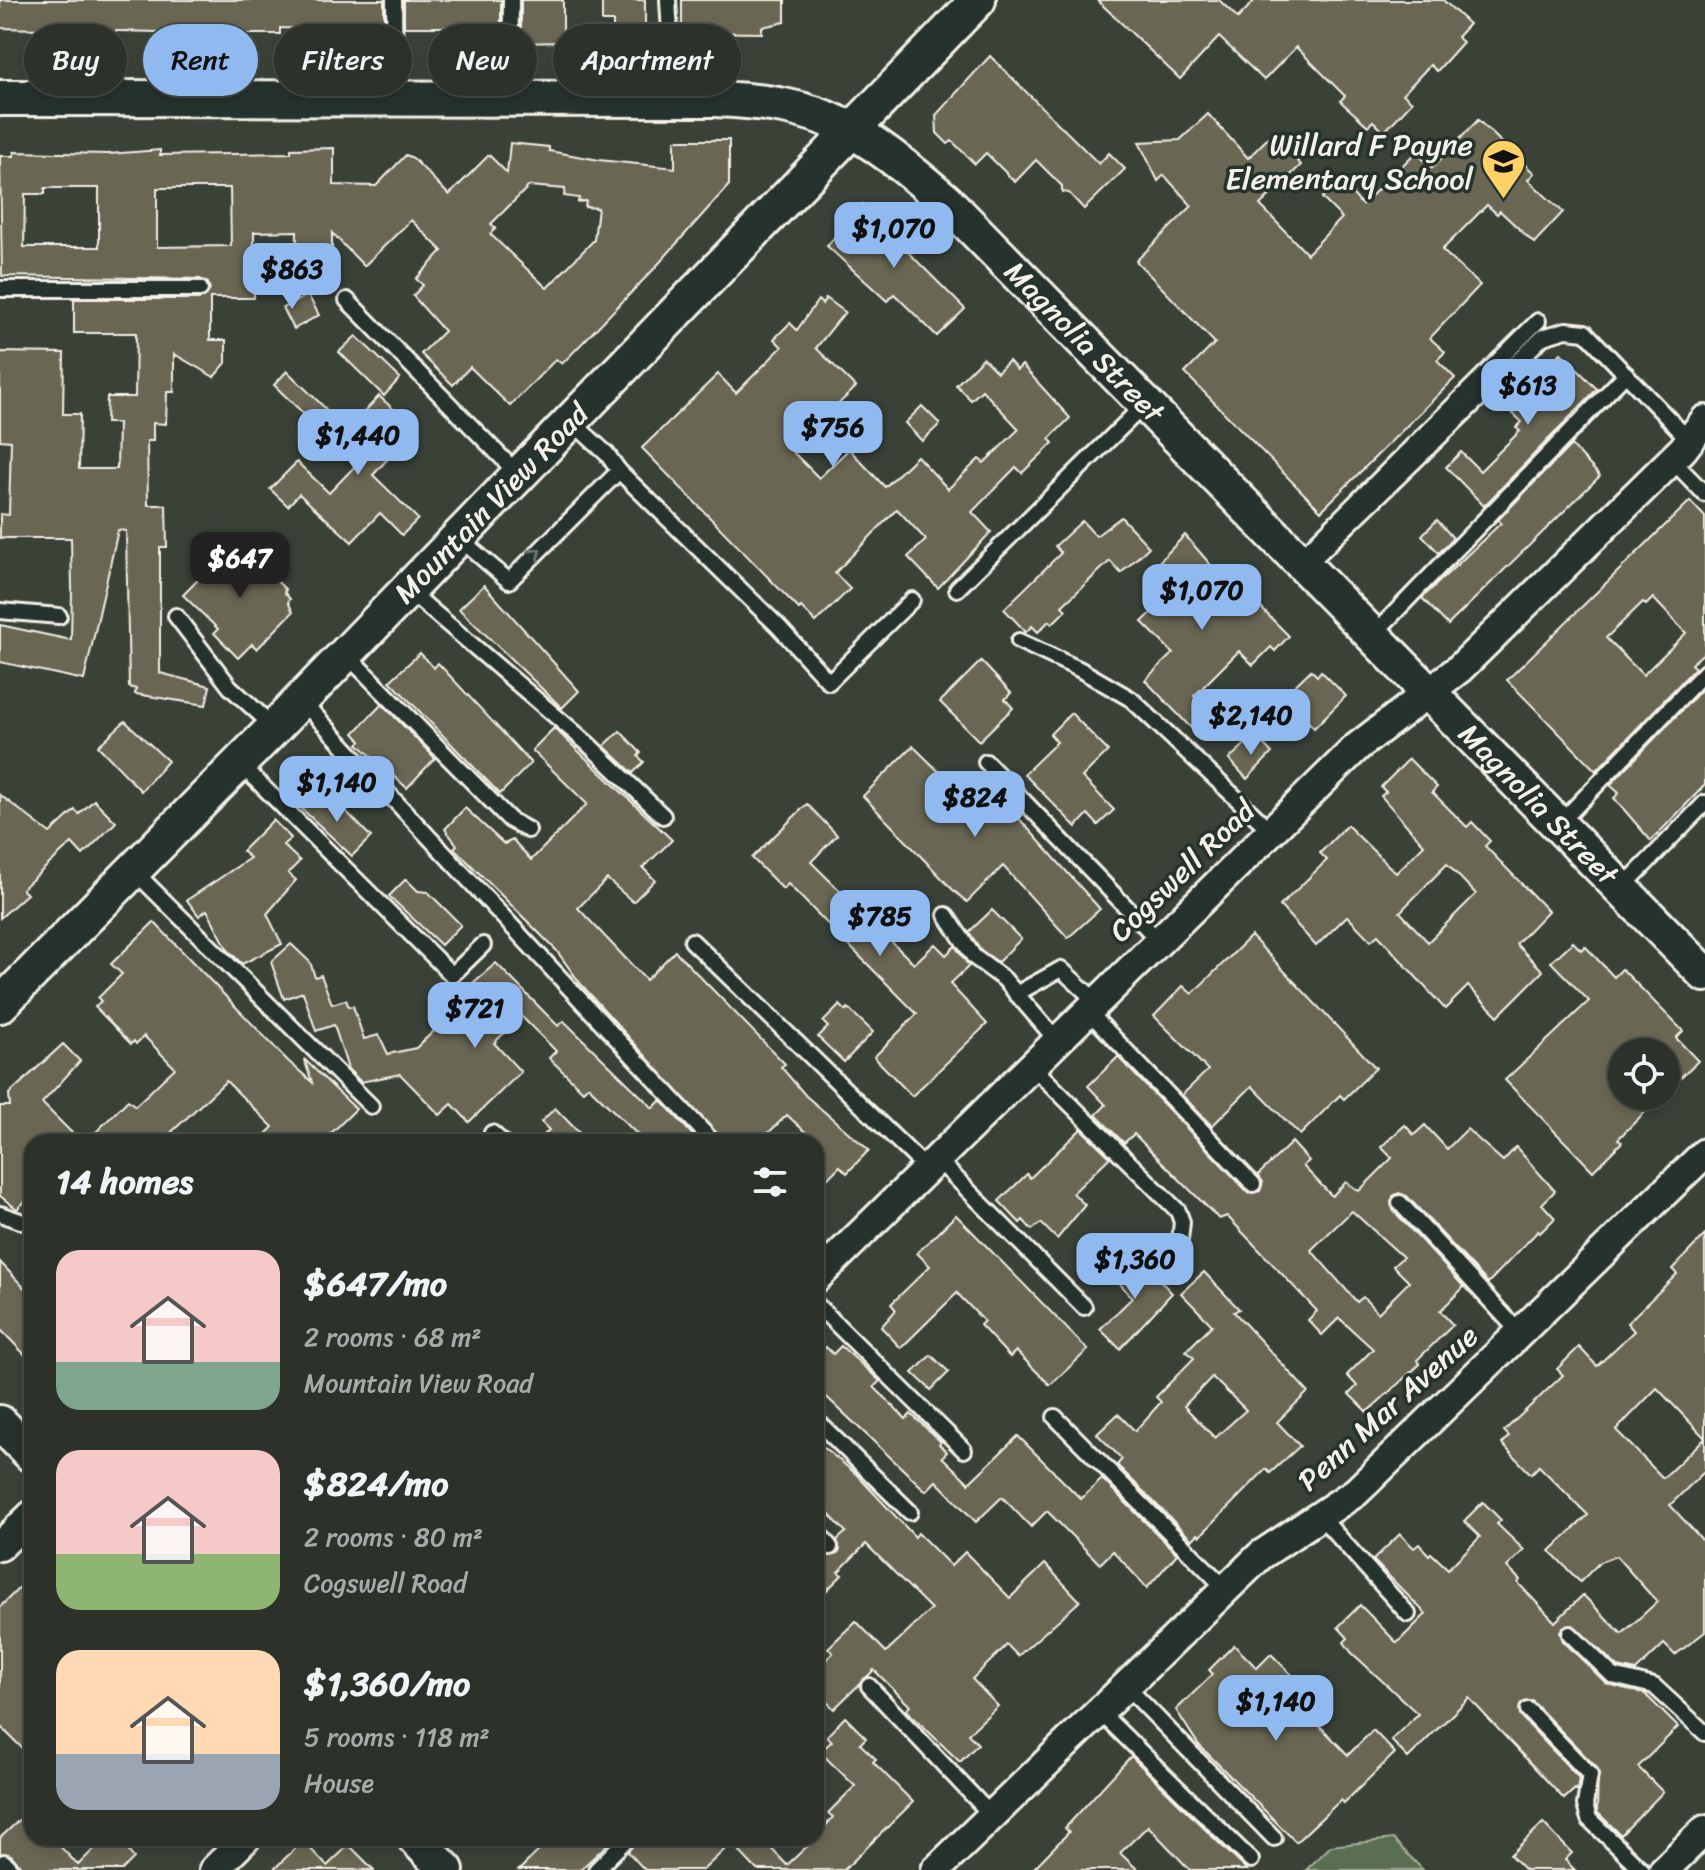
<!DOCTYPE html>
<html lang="en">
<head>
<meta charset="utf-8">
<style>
  body { margin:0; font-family:Sriracha,sans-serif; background:#343a32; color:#f1f3f6; height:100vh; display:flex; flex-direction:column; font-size:30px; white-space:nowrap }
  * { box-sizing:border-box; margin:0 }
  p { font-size:26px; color:#a6aaa8 }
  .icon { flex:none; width:44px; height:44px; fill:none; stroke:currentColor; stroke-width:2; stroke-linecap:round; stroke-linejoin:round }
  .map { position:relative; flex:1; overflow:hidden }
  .drawer { position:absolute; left:24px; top:1134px; width:800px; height:712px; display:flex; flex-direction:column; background:#2c322a; border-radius:24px; box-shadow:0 4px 12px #0003,0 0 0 2px #484d47 }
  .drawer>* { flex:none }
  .hud { position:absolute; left:24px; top:24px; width:800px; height:72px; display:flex; gap:16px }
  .buttons { position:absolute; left:1608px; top:1038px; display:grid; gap:16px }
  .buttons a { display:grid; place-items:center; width:72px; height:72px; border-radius:50%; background:#2c322a; box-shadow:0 4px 12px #0003,0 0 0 2px #484d47; font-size:40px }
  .price { position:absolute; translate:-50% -68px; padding:0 18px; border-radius:16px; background:#90b9f0; color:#111; font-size:26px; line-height:52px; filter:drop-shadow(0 2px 4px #0008) }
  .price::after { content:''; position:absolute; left:50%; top:48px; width:24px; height:18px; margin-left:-12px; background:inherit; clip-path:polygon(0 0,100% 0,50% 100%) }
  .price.active { background:#222; color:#fff }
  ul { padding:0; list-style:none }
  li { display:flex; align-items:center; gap:24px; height:200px; padding:0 32px }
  li span { display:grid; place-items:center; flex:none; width:224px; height:160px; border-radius:24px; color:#555 }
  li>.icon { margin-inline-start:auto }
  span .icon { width:96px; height:96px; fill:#fffc; stroke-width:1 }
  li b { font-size:34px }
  h2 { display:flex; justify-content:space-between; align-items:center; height:96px; padding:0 32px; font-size:34px }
  .pill { padding:0 28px; border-radius:36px; background:#2c322a; box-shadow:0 4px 12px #0003,0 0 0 2px #484d47; font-size:28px; line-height:72px }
  .pill.active { background:#90b9f0; color:#111 }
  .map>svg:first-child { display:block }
  .green { fill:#5a6e52; stroke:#a7b09d; stroke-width:2 }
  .building { fill:#696652; stroke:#f4f1e8; stroke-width:2; fill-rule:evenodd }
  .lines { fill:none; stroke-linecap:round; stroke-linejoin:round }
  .service-casing { stroke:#f4f1e8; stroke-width:20 }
  .minor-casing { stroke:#f4f1e8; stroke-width:34 }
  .tertiary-casing { stroke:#f4f1e8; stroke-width:40 }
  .service { stroke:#26332d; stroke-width:14 }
  .minor { stroke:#26332d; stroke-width:28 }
  .tertiary { stroke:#26332d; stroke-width:34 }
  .oneway { stroke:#6e766e }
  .labels { text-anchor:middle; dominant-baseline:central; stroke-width:7; stroke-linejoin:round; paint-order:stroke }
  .poi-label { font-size:30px; fill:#f4f1e8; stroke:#26332d; text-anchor:end }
  .street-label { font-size:30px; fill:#f4f1e8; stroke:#26332d }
</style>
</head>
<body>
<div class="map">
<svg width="1705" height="1870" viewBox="0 0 1705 1870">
  <rect width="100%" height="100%" fill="#3a4238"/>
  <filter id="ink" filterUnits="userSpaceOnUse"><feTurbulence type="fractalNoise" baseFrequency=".0125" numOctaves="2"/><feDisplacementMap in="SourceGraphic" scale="16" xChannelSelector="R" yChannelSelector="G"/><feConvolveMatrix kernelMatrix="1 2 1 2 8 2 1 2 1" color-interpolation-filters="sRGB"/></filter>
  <g filter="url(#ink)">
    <path class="green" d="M1393,1839L1423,1870H1306L1331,1846Z"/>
    <g class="building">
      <path d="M0,0H384V27H377V31L280,28V34H207V45H158V32L0,28Z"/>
      <path d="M404,0H501V43H466L464,27H404Z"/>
      <path d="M521,0H563V42L521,43Z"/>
      <path d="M602,0H645V31H613V21H602Z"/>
      <path d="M682,0H785V22L762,27V33L682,32Z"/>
      <path d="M1097,0H1219L1238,18L1255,0H1443L1469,24L1457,37L1463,42L1437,71L1430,65L1403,94L1412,102L1384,132L1373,121L1368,126L1340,101L1345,96L1296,47L1264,80L1219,37L1180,79Z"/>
      <path d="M990,56L1099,164L1109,153L1125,169L1084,209L1069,193L1062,192V186L1036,160L1015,182L986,153L975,164L952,141L948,144L937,133L936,115Z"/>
      <path d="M1208,114L1248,158L1272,134L1301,165L1260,205L1307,254L1342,218L1322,198L1341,181L1362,205L1416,152L1432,168L1478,120L1534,173L1528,180L1563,212L1534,243L1500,211L1497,214L1487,205L1442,250L1480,285L1430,338L1445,352L1437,360L1455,378L1321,511L1185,373L1215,343L1136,261L1192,206L1164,175L1158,181L1139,142L1180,140Z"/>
      <path d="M675,140H729V185L653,270L562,364L556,359L510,406L470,367L453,385L421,354L444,331L413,296L423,285L416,279L442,251L411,220L364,266L332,233V286H296L297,231L254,232V298H210V340H226V363L214,377L174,354V392H167L166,424L153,423V441H147L148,505H166L167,547H160V673L210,686L206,705L135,694L136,689L129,687L126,531L118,530L84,680L0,662V625L71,640L72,589L71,538H0V514L9,515L11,441L0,440V352L64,353L63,414H80L79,469H117L118,423H106L107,397H135L136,333H74V299H200L210,290L208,283L200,279L2,276L0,156H14V152L108,154L160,150V155L291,153V149L334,148V185L376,186L406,155L413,158L449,195L489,155L507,173L510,143L549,147V151L599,160L675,168ZM529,186L565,189L564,196L579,198L578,202L586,201L585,207L598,208L594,240L547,288L490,234L496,228L491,224ZM45,188H99V247H24L25,194H45ZM157,188H230L231,246L157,247Z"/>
      <path d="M863,204L909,247L906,250L965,309L937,336L894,294L887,301L827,246Z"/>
      <path d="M308,295L319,315L294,329L283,308Z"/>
      <path d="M826,298L845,312L816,348L856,387L791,450L819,478L849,449L885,487L917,456L948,489L979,459L984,463L1019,429L982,390L971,400L956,385L983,358L997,372L1009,361L1017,370L1022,365L1070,418L1049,439L1053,443L1022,473L1016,467L972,512L991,532L938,588L908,557L926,540L897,509L835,573L850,589L816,622L801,607L799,609L642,448L718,374L736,393L782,347L774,339L790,323L797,330L818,300L822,304Z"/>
      <path d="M356,336L400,378L384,396L339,352Z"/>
      <path d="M1561,353L1597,389L1484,506L1446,467L1461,452L1480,471L1520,431L1516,428L1522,422L1505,406Z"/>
      <path d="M287,371L326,409L313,423L274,385Z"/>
      <path d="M379,396L415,429L373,475L418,519L402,535L380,513L352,542L299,494L288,506L270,489L297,462L329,493L358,463L349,455L359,445L345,433Z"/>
      <path d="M922,406L940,424L922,441L905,423Z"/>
      <path d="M1571,445L1600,476L1448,625L1422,598L1501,523L1498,520Z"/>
      <path d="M1690,501L1705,517V652L1691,664L1695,668L1596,771L1507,680ZM1653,598L1686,633L1643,675L1606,638L1643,602L1646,605Z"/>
      <path d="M1121,517L1149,547L1121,573L1110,561L1062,606L1066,610L1052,624L1049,621L1038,632L1032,626L1026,632L1004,609L1061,553L1055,546L1082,521L1096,536Z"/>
      <path d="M1437,520L1453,538L1439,553L1422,535Z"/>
      <path d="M1185,535L1210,564L1204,570L1250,609L1256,603L1289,636L1275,651L1271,647L1253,665L1239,651L1194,696L1217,719L1203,732H1195L1145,680L1173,653L1142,622L1174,591L1152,569Z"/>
      <path d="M236,541L286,590L284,592L290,599L288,602L293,612L257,649L252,644L238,658L214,633L218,629L183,595Z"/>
      <path d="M484,585L579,691L562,708L459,609Z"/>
      <path d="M420,653L434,668L438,663L531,763L500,794L390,681Z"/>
      <path d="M981,661L1011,693L1005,699L1013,708L979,741L940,702Z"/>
      <path d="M1311,670L1317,676L1321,671L1346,696L1314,728L1284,696Z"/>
      <path d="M1705,686V785L1651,841L1614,798L1619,793L1610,785Z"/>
      <path d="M382,704L435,758L407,788L358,744L361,741L354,733Z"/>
      <path d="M1071,713L1108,751L1082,777L1114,810L1098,825L1088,814L1076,827L1024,774L1057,742L1050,734Z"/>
      <path d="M125,721L168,761L141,791L98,746Z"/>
      <path d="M554,728L672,840L643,868L655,880L633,902L607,879L578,908L646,980L675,951L785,1064L781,1067L806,1096L869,1150L847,1173L840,1166L816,1190V1142L787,1115L759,1142H723L580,983L556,950L454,848L457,845L445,829L465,808L504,844L513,840L531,860L587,804L532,750Z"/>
      <path d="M620,731L641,753L638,756L644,762L633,773L604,746Z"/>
      <path d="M1255,735L1272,753L1247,779L1229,759Z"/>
      <path d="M913,746L963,795L982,777L1100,909L1068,938L1003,866L967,902L953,890L863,796Z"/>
      <path d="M1409,759L1437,787L1432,792L1467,827L1472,822L1490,841L1485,846L1548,911L1516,944L1543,971L1498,1016L1468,986L1445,1009L1378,935L1371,941L1347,916L1316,946L1280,906L1327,860L1320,853L1347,825L1396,873L1424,845L1381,796L1386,792L1381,787ZM1447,864L1476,894L1428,942L1400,912Z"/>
      <path d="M321,793L332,804L334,801L343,808L371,837L352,856L302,809Z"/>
      <path d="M0,795L50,833L75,810L79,814L94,800L116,822L83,855L72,843L22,889L27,894L0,918Z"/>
      <path d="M807,804L837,835L811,862L914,964L935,944L946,955L955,946L969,966L950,984L987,1024L912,1096L874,1057L917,1014L788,884L783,889L752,858Z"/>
      <path d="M273,820L291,838L283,845L300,861L288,873L296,880L267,914L282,944L242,964L228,950L207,910L199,916L187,900L250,858L242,851Z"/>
      <path d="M406,879L418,891L428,892L461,925L441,945L389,896Z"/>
      <path d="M992,910L1021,939L998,962L981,950L969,932Z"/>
      <path d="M154,922L288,1061L312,1082L304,1059L356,1109L322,1142H258L273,1127L226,1081L161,1142H86L128,1100L135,1106L175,1068L144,1036L136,1044L134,1041L131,1044L95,1007L101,1001L98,998L122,974L111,964Z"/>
      <path d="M1251,936L1376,1068L1344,1099L1340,1095L1300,1135L1252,1086L1212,1126L1182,1095L1208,1070L1154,1016L1183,986L1192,994Z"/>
      <path d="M1573,942L1581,950L1585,946L1614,977L1622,969L1683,1031L1676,1038L1698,1061L1666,1091V1052H1622V1096H1661L1618,1139L1622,1142L1593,1171L1505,1080L1589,1001L1551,962Z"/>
      <path d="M291,944L310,962L315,977L321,975L332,1004L346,1000L349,1007L353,1006L364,1039L379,1035L388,1054L416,1048L467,999L461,993L496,963L558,1026L564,1021L653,1108L661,1100L699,1142H645L588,1086L583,1091L549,1058L556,1051L521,1016L494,1043L521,1072L469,1122L452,1104L440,1115L400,1074L361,1082L348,1069L334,1025L316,1031L303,992L284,999L271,962Z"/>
      <path d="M840,1005L846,1011L848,1008L873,1032L844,1062L818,1037L828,1027L823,1022Z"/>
      <path d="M63,1044L80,1061L42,1103L81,1142H32V1195L17,1209L0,1196V1106H10L9,1094Z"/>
      <path d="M1118,1057L1249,1193L1260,1191L1263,1182L1258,1175L1292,1142L1309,1161L1303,1166L1332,1196L1346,1182L1359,1191L1392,1158L1381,1147L1405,1125L1414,1135L1425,1125L1447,1149L1467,1129L1503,1161L1516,1147L1555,1191L1542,1204L1555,1218L1540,1233L1538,1231L1488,1283L1407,1196L1399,1193L1393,1196V1210L1464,1287L1440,1311L1453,1325L1417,1360L1420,1364L1367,1412L1349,1394L1357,1386L1347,1375L1373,1349L1339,1318L1322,1335L1308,1320L1317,1311L1227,1216L1219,1219L1134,1134L1124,1143L1096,1115L1106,1105L1088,1086ZM1352,1211L1403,1257L1393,1266L1409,1282L1378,1313L1363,1297L1357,1302L1311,1250Z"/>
      <path d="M555,1108L588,1142H537L549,1130L541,1122Z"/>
      <path d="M1081,1129L1110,1157L1073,1193L1085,1205L1057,1239L1041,1223L1032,1230L1023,1220L1020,1223L999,1201L1027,1174L1030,1178Z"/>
      <path d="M956,1215L1088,1350L1050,1385L1016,1351L1010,1357L980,1325L984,1321L957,1293L901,1348L881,1327L896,1310L891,1304L930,1266L917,1253Z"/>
      <path d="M1705,1235V1471L1670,1505L1705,1543V1632L1675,1655L1664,1644L1636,1671L1618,1667L1573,1625L1563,1627L1560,1632L1563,1641L1606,1683L1645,1694L1678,1727L1638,1767L1663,1792L1621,1835L1597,1812L1598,1769L1532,1701L1521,1703L1520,1716L1579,1778L1577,1791L1575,1789L1564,1799L1469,1698L1408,1758L1391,1740L1418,1714L1351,1652L1344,1642L1348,1638L1338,1627L1360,1605L1397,1643L1426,1614L1373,1560L1400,1534L1414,1548L1419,1544L1429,1555L1431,1553L1448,1569L1480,1537L1464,1521L1483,1502L1501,1520L1497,1524L1524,1550L1507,1567L1520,1580L1518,1583L1555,1622L1583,1595L1622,1634L1657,1602L1616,1556L1600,1562L1580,1582L1550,1551L1588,1515L1539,1466L1531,1474L1502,1444L1509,1436L1504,1431L1563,1375L1557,1369L1579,1347L1597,1366L1634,1331L1627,1323L1677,1274L1672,1269ZM1657,1388L1705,1438L1663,1478L1616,1430Z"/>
      <path d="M1135,1254L1172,1293L1120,1349L1100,1329L1132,1298L1113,1276Z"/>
      <path d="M0,1262L32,1296V1362L0,1329Z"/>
      <path d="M1204,1272L1239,1309L1234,1312L1308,1392L1277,1422L1300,1446L1270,1473L1266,1469L1200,1536L1198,1534L1192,1540L1117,1465L1122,1459L1097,1434L1118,1414L1135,1431L1161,1402L1156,1397L1194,1358L1186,1351L1212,1325L1181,1293ZM1212,1377L1246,1410L1215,1438L1184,1406Z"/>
      <path d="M841,1346L880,1381L874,1387L906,1419L911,1414L941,1442L939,1444L947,1452L942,1457L969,1483L1018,1436L1081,1499L1102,1479L1177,1554L1147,1588L1113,1551L1100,1564L1047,1511L1031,1527L1002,1497L976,1522L936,1481L926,1491L816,1387V1357L826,1347L833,1354Z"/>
      <path d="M931,1355L949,1372L931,1390L913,1373Z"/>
      <path d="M816,1441L856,1474L915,1537L918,1533L951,1566L965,1552L1010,1598L1045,1564L1080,1601L1018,1656L1007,1645L972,1679L998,1706L968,1734L978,1744L960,1762L906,1710L910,1706L874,1670L834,1709L816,1691V1670L833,1653L828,1648L856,1621L886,1652L931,1609L866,1544L838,1572L842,1575L816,1601V1550L822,1556L836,1555L840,1550L837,1540L846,1532L816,1501Z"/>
      <path d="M32,1575V1758L0,1726V1607Z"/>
      <path d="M1234,1645L1257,1668L1271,1654L1291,1674L1280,1685L1348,1755L1373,1730L1395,1753L1344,1803L1341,1800L1296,1842L1198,1744L1176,1710L1213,1674L1209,1670Z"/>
      <path d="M845,1717L866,1738L860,1744L876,1759L873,1762L913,1802L844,1870H757L740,1852L754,1838H761L787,1865L816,1838L833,1817L828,1813L855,1786L820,1752L832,1741L827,1736Z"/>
      <path d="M1131,1756L1218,1842L1247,1870H1190L1148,1826L1120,1853L1138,1870H1032L1069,1832L1065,1828Z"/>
      <path d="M32,1808V1838H52L78,1865L105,1838H142L129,1852L134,1858L122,1870H24L11,1855L0,1853V1838Z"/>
      <path d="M1543,1823L1572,1853L1565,1860L1575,1870H1525L1510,1855Z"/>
      <path d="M552,1838H614L580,1870H519Z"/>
      <path d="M638,1838H737L703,1870H645L628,1852Z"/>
      <path d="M303,1841L327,1866L349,1845L374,1870H273Z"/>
    </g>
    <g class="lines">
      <defs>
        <g id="service">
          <path d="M394,0L395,100"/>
          <path d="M668,0L674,99"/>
          <path d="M510,100L511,0"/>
          <path d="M0,289H200"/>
          <path d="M347,300L519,475"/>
          <path d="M1672,460L1705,494"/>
          <path d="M619,471L778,626L829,682L912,600"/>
          <path d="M459,538L509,581L619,471L607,454L571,421"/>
          <path d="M1299,559L1538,321"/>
          <path d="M1306,566L1543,337L1566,330L1585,332L1690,441"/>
          <path d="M957,589L1145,404"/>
          <path d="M408,590L587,743L663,816"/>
          <path d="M0,611L59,616"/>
          <path d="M176,616L230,687L274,727"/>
          <path d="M1374,634L1626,374"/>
          <path d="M1019,641L1079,669L1131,699L1271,831"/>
          <path d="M346,654L510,820L528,830"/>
          <path d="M301,700L713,1142"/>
          <path d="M986,762L1159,941"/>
          <path d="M239,763L452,975L483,945"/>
          <path d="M1559,824L1705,672"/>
          <path d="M133,870L371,1106"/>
          <path d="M1622,888L1705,803"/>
          <path d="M946,915L974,957L1004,979L1057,1041"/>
          <path d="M692,941L927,1169"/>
          <path d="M1016,994L1061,969L1097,1002"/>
          <path d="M1088,1011L1253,1184"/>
          <path d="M1032,1066L1178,1211L1182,1222L1180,1240"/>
          <path d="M492,1133L502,1142"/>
          <path d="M937,1159L1084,1307"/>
          <path d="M1400,1203L1520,1333"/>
          <path d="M0,1214L32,1225"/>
          <path d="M816,1304L964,1450"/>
          <path d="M1055,1417L1226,1589"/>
          <path d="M816,1420L910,1512"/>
          <path d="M1321,1517L1408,1614"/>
          <path d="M816,1530L830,1547"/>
          <path d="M1570,1634L1613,1676L1654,1686L1705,1733"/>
          <path d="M869,1686L992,1816"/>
          <path d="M1126,1686L1274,1838"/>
          <path d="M1528,1710L1590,1775L1585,1805L1589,1819L1642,1870"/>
          <path d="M1100,1712L1251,1860"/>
          <path d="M4,1862L11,1870"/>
          <path d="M596,1870L628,1838"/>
        </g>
        <g id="minor">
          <path d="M816,1278L1357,747L1459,669L1683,449L1705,420"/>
          <path d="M0,1546L32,1515"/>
          <path d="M214,1870L246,1838"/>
          <path d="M936,1870L1261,1555L1356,1492L1705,1153"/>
          <path d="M1664,1870L1705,1830"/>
        </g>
        <g id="tertiary">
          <path id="s1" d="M0,98L714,99C827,103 860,129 945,200L1705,974"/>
          <path id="s2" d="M0,1005L274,728L978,0"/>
          <path d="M0,1423L32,1455"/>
          <path d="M415,1838L446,1870"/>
        </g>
      </defs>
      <use href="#service" class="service-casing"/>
      <use href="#minor" class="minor-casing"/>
      <use href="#tertiary" class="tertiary-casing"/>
      <use href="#service" class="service"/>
      <use href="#minor" class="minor"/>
      <use href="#tertiary" class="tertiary"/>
    </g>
    <defs><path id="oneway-chevron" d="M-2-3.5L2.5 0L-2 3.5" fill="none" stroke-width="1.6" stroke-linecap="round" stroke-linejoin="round" transform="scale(2)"/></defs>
    <use class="oneway" href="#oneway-chevron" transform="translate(536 553) rotate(-45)"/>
  </g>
  <defs>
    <symbol id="school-pin" viewBox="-11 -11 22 30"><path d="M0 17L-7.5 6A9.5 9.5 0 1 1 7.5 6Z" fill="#ffd166" stroke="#26332d"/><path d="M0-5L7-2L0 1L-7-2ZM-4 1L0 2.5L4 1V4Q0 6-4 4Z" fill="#111"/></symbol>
  </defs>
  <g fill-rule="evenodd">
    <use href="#school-pin" x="1478" y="136" width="51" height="69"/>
  </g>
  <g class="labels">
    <g class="poi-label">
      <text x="1473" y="145">Willard F Payne<tspan x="1473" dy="34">Elementary School</tspan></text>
    </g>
    <g class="street-label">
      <text stroke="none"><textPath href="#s1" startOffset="1172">Magnolia Street</textPath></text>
      <text stroke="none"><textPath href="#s2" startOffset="702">Mountain View Road</textPath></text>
      <text stroke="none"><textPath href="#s1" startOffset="1820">Magnolia Street</textPath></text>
      <text transform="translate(1182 871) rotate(-44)">Cogswell Road</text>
      <text transform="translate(1388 1408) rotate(-42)">Penn Mar Avenue</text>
    </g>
  </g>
</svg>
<div class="buttons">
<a><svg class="icon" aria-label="locate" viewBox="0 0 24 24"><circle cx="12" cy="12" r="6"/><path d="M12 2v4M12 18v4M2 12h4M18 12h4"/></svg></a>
</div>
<b class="price" style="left:894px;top:270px">$1,070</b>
<b class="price" style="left:292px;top:311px">$863</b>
<b class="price" style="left:1528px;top:427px">$613</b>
<b class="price" style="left:833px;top:469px">$756</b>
<b class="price" style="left:358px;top:477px">$1,440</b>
<b class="price active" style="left:240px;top:600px">$647</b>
<b class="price" style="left:1202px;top:632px">$1,070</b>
<b class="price" style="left:1251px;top:757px">$2,140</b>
<b class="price" style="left:337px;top:824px">$1,140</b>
<b class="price" style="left:975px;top:839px">$824</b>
<b class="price" style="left:880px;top:958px">$785</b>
<b class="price" style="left:475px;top:1050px">$721</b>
<b class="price" style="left:1135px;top:1301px">$1,360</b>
<b class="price" style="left:1276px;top:1743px">$1,140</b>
<div class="hud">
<a class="pill">Buy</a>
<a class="pill active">Rent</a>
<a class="pill">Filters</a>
<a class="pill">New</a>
<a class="pill">Apartment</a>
</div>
<section class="drawer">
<h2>14 homes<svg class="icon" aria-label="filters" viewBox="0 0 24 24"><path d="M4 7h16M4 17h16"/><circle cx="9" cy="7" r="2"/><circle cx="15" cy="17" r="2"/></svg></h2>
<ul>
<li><span style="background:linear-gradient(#f6c9c9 70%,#7fa58c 0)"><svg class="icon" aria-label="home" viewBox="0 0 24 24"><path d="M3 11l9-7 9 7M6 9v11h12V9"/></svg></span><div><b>$647/mo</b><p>2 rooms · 68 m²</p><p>Mountain View Road</p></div></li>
<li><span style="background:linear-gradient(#f6c9c9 65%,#8fb573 0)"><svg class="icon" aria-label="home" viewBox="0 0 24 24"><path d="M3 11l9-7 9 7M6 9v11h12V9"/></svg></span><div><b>$824/mo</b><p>2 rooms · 80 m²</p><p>Cogswell Road</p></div></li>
<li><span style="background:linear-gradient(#ffd9b3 65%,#9aa5b1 0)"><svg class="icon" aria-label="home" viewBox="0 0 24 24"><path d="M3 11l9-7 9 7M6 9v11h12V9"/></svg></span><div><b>$1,360/mo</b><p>5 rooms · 118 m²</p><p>House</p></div></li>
</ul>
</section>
</div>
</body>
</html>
